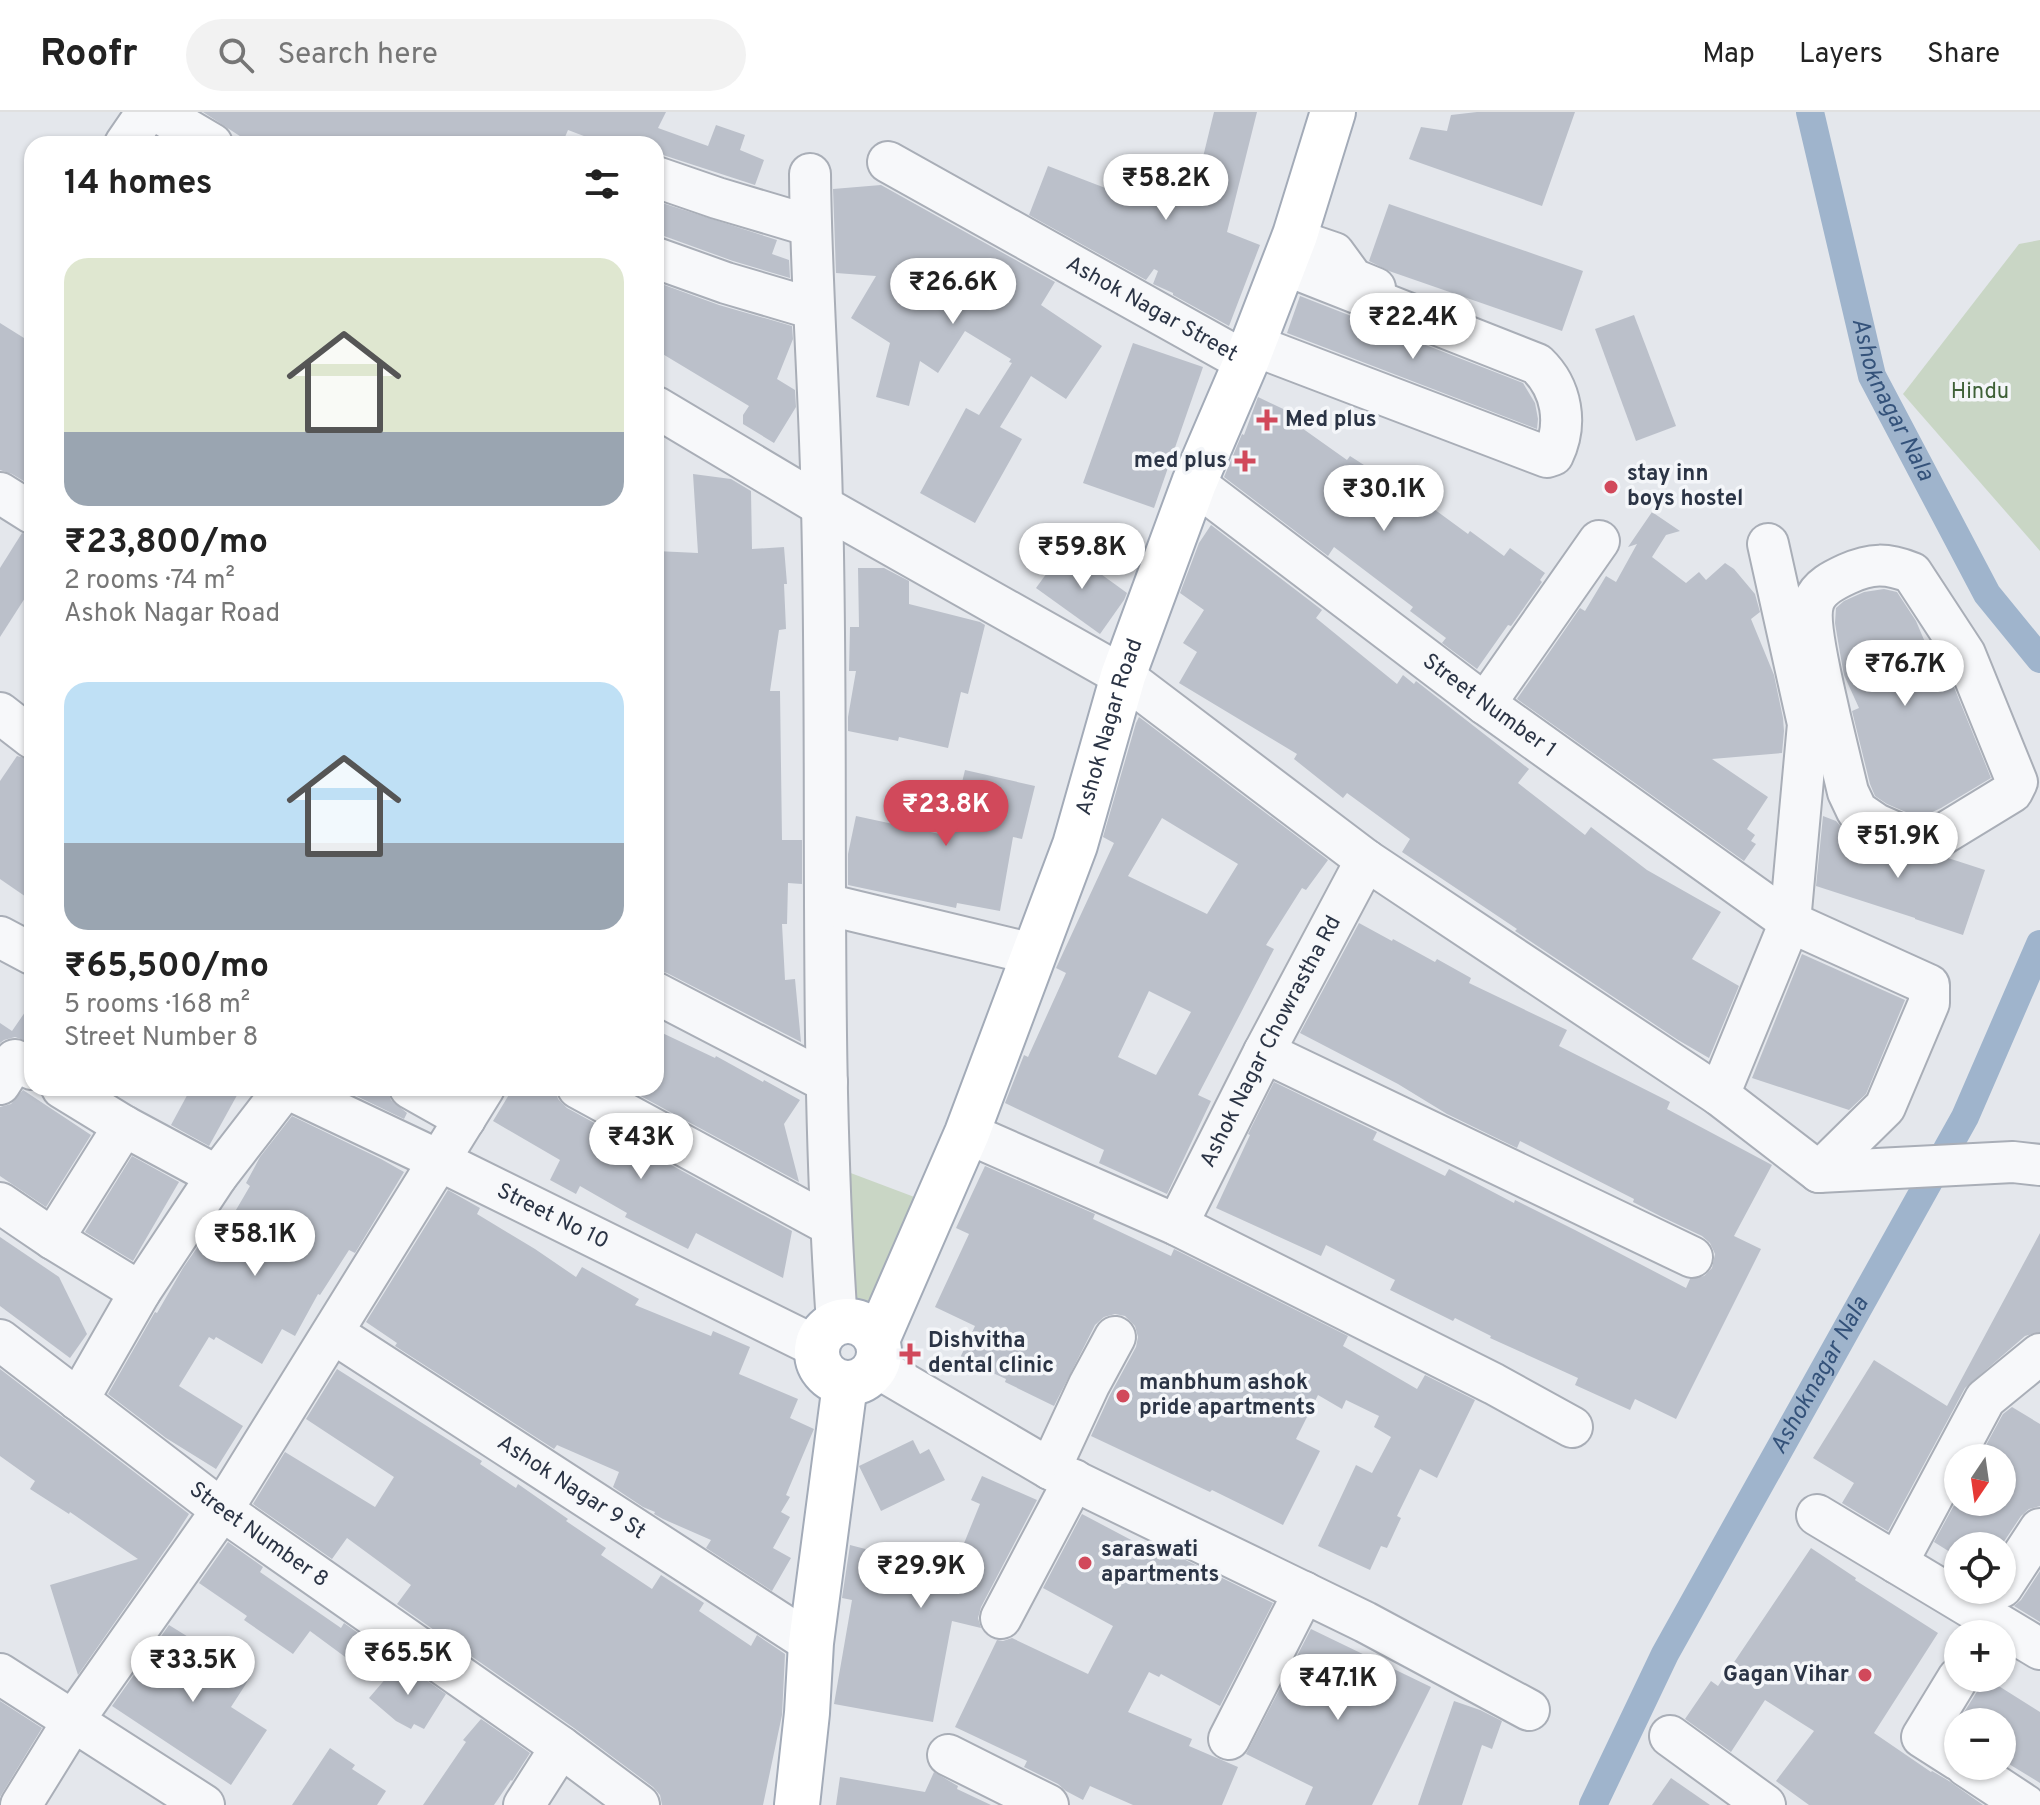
<!DOCTYPE html>
<html lang="en">
<head>
<meta charset="utf-8">
<style>
  body { margin:0; font-family:Overpass,sans-serif; background:#f2f2f2; color:#222; height:100vh; display:flex; flex-direction:column; font-size:30px; white-space:nowrap }
  * { box-sizing:border-box; margin:0 }
  p { font-size:26px; color:#767676 }
  .icon { flex:none; width:44px; height:44px; fill:none; stroke:currentColor; stroke-width:2; stroke-linecap:round; stroke-linejoin:round }
  .map { position:relative; flex:1; overflow:hidden }
  .panel { position:absolute; left:24px; top:24px; width:640px; height:960px; display:flex; flex-direction:column; background:#fff; border-radius:24px; box-shadow:0 2px 6px #0004 }
  .panel>* { flex:none }
  .needle { width:52px; rotate:193deg }
  .fabs { position:absolute; left:1944px; top:1332px; display:grid; gap:16px }
  .fabs a { display:grid; place-items:center; width:72px; height:72px; border-radius:50%; background:#fff; box-shadow:0 2px 6px #0004; font-size:40px }
  .price { position:absolute; translate:-50% -68px; padding:0 18px; border-radius:28px; background:#fff; color:#222; font-size:26px; line-height:52px; filter:drop-shadow(0 2px 4px #0008) }
  .price::after { content:''; position:absolute; left:50%; top:48px; width:24px; height:18px; margin-left:-12px; background:inherit; clip-path:polygon(0 0,100% 0,50% 100%) }
  .price.on { background:#d1495b; color:#fff }
  ul { padding:0; list-style:none }
  li { display:grid; align-content:center; gap:16px; height:424px; padding:0 40px }
  li span { display:grid; place-items:center; height:248px; border-radius:24px; color:#555 }
  li>.icon { margin-inline-start:auto }
  span .icon { width:144px; height:144px; fill:#fffc; stroke-width:1 }
  li b { font-size:34px }
  h2 { display:flex; justify-content:space-between; align-items:center; height:96px; padding:0 40px; font-size:34px }
  header { display:flex; align-items:center; gap:48px; box-sizing:border-box; height:112px; padding:0 40px; background:#fff; border-bottom:2px solid #e0e0e0 }
  header strong { font-size:38px }
  nav { display:flex; gap:44px; margin-inline-start:auto; font-size:28px }
  .search { width:560px; height:72px; background:#f2f2f2; display:flex; align-items:center; gap:20px; box-sizing:border-box; padding:0 28px; border-radius:44px; color:#767676; font-size:30px }
  .map>svg:first-child { display:block }
  .green { fill:#c9d6c5 }
  .lines { fill:none; stroke-linecap:round; stroke-linejoin:round }
  .canal { stroke:#9fb4cc; stroke-width:28 }
  .building { fill:#bbc0ca; fill-rule:evenodd }
  .minor-casing { stroke:#a9aeb7; stroke-width:44 }
  .major-casing { stroke:#a3abb8; stroke-width:48 }
  .minor { stroke:#f7f8fa; stroke-width:40 }
  .major { stroke:#fff; stroke-width:44 }
  .poi-dot { fill:#d1495b; stroke:#f4f6f9; stroke-width:3 }
  .labels { text-anchor:middle; dominant-baseline:central; stroke-width:7; stroke-linejoin:round; paint-order:stroke }
  .street-label { font-size:22px; fill:#2b3445; stroke:#f4f6f9 }
  .park-label { font-size:22px; fill:#3f6138; stroke:#f4f6f9 }
  .poi-label { font-size:22px; font-weight:bold; fill:#2b3445; stroke:#f4f6f9; text-anchor:start }
  .water-label { font-size:24px; font-style:italic; fill:#34527a; stroke:#f4f6f9 }
</style>
</head>
<body>
<header>
<strong>Roofr</strong>
<div class="search"><svg class="icon" aria-label="search" viewBox="0 0 24 24"><circle cx="10" cy="10" r="6"/><path d="M15 15l6 6"/></svg>Search here</div>
<nav><a>Map</a><a>Layers</a><a>Share</a></nav>
</header>
<div class="map">
<svg width="2040" height="1693" viewBox="0 0 2040 1693">
  <rect width="100%" height="100%" fill="#e4e7ec"/>
  <g class="green">
    <path d="M2040,128V439L1903,282L2019,132Z"/>
    <path d="M848,1060L917,1086L877,1209L845,1191Z"/>
  </g>
  <g class="lines">
    <g class="canal">
      <path id="s1" d="M1810,0L1872,264L1987,482L2040,547"/>
      <path id="s2" d="M1593,1693L1665,1542L1965,1005L2040,832"/>
    </g>
  </g>
  <g class="building">
    <path d="M203,0H666L658,16L708,34L716,13L745,23L740,38L764,48L755,73L663,43H656V32H605L568,18L562,32H252Z"/>
    <path d="M1214,0H1257L1227,120L1260,133L1229,214L1173,183V181L1153,172L1158,159L1154,157L1146,168L1029,103L1048,54L1108,77L1117,53L1149,65L1146,73L1192,90Z"/>
    <path d="M1477,0H1575L1542,94L1409,47L1421,15L1447,19L1451,3Z"/>
    <path d="M881,73L1055,170L1041,193L1102,234L1066,287L1031,264L1000,315L1022,327L975,411L920,381L966,296L979,303L1012,251L1009,250L1011,247L965,219L938,261L920,249L909,294L876,285L890,231L851,206L876,164L836,161L833,77Z"/>
    <path d="M656,89L777,128L772,142L789,148L790,166L733,149L664,124H656Z"/>
    <path d="M1389,92L1583,159L1562,219L1389,159L1369,149Z"/>
    <path d="M656,170L719,193L792,214L793,227L777,267L795,278L796,295L774,331L743,312V303L749,294L656,238Z"/>
    <path d="M1300,184L1523,271L1535,291L1538,307L1537,317L1287,221Z"/>
    <path d="M1634,203L1676,314L1636,329L1595,217Z"/>
    <path d="M0,211L32,231V374L12,362L0,358Z"/>
    <path d="M1133,231L1203,255L1154,396L1083,371Z"/>
    <path d="M1258,285L1296,303L1292,309L1347,348L1350,344L1395,373L1397,370L1468,422L1470,419L1504,444L1510,436L1545,461L1540,468L1542,470L1511,514L1508,513L1477,557L1442,531L1446,526L1410,499L1413,495L1334,435L1328,444L1224,365L1242,322L1244,323Z"/>
    <path d="M693,362L731,367L751,379L752,437L784,435L787,472H784L786,517L779,518L770,579H780L782,728H802V772L788,771L787,812H782L785,868L795,867L801,930L667,861L656,858V439L698,441Z"/>
    <path d="M1652,400L1680,419L1666,423L1652,445L1686,471L1699,460L1706,468L1725,451L1734,457L1755,482L1760,500L1751,507L1774,563L1783,606L1784,619L1782,641L1712,647L1768,685L1747,717L1755,723L1751,729L1756,732L1744,749L1517,587L1580,496L1585,499L1606,464L1616,470L1637,432L1628,435Z"/>
    <path d="M1211,413L1322,498L1316,506L1397,572L1403,563L1414,572L1416,569L1529,657L1518,671L1585,723L1591,715L1647,758L1721,800L1692,847L1739,874L1709,946L1678,928L1515,819L1517,817L1402,740L1410,727L1347,681L1343,686L1294,647L1297,642L1179,571L1197,540L1183,531L1204,498L1180,481L1199,431Z"/>
    <path d="M22,421L32,424V475L0,525V456Z"/>
    <path d="M1065,436L1127,481L1124,488L1100,522L1036,476Z"/>
    <path d="M858,456H884L909,469V492L980,510L985,513L968,582L961,580L948,636L899,625L898,629L848,619V605L856,559H849L850,515H859Z"/>
    <path d="M1884,477L1897,480L1916,509L1936,556L1945,553L1991,666L1941,696L1924,704L1913,703L1887,692L1875,684L1870,672L1852,599L1859,596L1844,563L1840,541L1835,511L1836,496L1844,489L1864,480Z"/>
    <path d="M1139,605L1328,748L1306,778L1302,776L1266,833L1274,837L1198,983L1211,989L1167,1082L1099,1051L1104,1038L1005,991L1024,943L1028,945L1066,861L1056,856L1114,731L1103,725L1136,611ZM1162,706L1238,752L1207,802L1128,764ZM1149,879L1191,900L1156,963L1118,945Z"/>
    <path d="M17,644L32,648V789L0,767V669Z"/>
    <path d="M965,658L1035,674L1022,727L1013,725L1000,799L957,791L956,796L848,773V742L856,704L949,724Z"/>
    <path d="M1823,704L1836,709L1844,718L1863,731L1899,747L1934,750L1948,746L1985,758L1963,823L1915,807V806L1816,774Z"/>
    <path d="M1359,811L1392,829L1393,827L1435,850L1437,847L1471,866L1469,871L1567,918L1559,934L1670,990L1667,997L1772,1053L1734,1124L1761,1137L1676,1307L1635,1287L1630,1298L1575,1273L1578,1266L1490,1226L1491,1224L1455,1206L1453,1209L1390,1178L1395,1168L1326,1133L1321,1144L1216,1096L1250,1023L1248,1022L1274,970L1377,1020L1373,1028L1445,1064L1449,1057L1514,1091L1515,1088L1575,1118L1686,1176L1690,1167L1704,1164L1712,1156L1715,1142L1710,1131L1702,1124L1662,1105L1633,1090L1634,1087L1520,1029L1517,1036L1447,1002L1398,972L1300,921Z"/>
    <path d="M1802,842L1905,888L1866,982L1849,998L1752,966Z"/>
    <path d="M32,890V931L15,925L4,928L0,931V911L12,919Z"/>
    <path d="M656,918L715,946L716,944L763,970L764,968L800,988L784,1012L799,1070L626,976H656Z"/>
    <path d="M191,976H241L209,1034L171,1013Z"/>
    <path d="M340,976H387L391,988L407,1001L404,1007Z"/>
    <path d="M513,976H555L558,987L567,996L792,1119L783,1166L696,1121L688,1137L625,1105L627,1101L580,1074L576,1082L550,1068L560,1048L493,1009Z"/>
    <path d="M23,978L91,1023L46,1095L0,1064V995L11,992Z"/>
    <path d="M292,1004L381,1047L404,1060L355,1141L349,1138L320,1183L318,1182L295,1224L282,1217L262,1252L216,1225L214,1228L209,1225L179,1274L243,1314L216,1357L166,1326L108,1282L155,1200L157,1201L183,1156L208,1120L219,1127L250,1074L246,1071L260,1045Z"/>
    <path d="M132,1044L179,1070L133,1149L85,1120Z"/>
    <path d="M985,1054L1095,1102L1093,1107L1171,1144L1174,1137L1348,1224L1343,1234L1417,1277L1425,1263L1475,1288L1437,1366L1420,1357L1397,1404L1401,1406L1387,1436L1381,1434L1370,1458L1318,1434L1356,1353L1372,1361L1391,1325L1374,1315L1379,1304L1346,1288L1342,1297L1318,1283L1296,1327L1320,1339L1283,1413L1212,1378L1210,1380L1091,1324L1110,1283L1136,1235L1138,1225L1135,1214L1125,1204L1115,1202L1104,1205L1095,1213L1054,1294L1005,1270L1006,1267L960,1246L975,1214L935,1195L969,1122L956,1116Z"/>
    <path d="M448,1078L480,1096L477,1102L535,1137L576,1165L582,1155L639,1187L635,1193L711,1224L713,1219L750,1235L739,1262L798,1287L790,1306L814,1317L786,1383L790,1385L781,1400L790,1405L773,1436L791,1446L772,1479L706,1436L711,1428L663,1407L654,1402L655,1400L643,1395L613,1375L619,1360L557,1333L554,1337L395,1234L397,1231L366,1210Z"/>
    <path d="M2040,1121V1220L2025,1224L1965,1276L1888,1419L1842,1391L1854,1371L1813,1346L1874,1248L1947,1294Z"/>
    <path d="M0,1125L59,1165L87,1222L70,1246L0,1194Z"/>
    <path d="M0,1257L189,1402L173,1427L78,1563L50,1473L138,1447L70,1400L69,1402L30,1377L35,1369L0,1344Z"/>
    <path d="M337,1257L482,1349L480,1352L516,1376L518,1372L568,1407L566,1409L606,1436L601,1443L652,1477L661,1463L704,1491L699,1499L751,1534L757,1523L785,1542L782,1603L763,1693H662L660,1683L653,1675L574,1616L397,1492L411,1473L347,1426L332,1447L253,1392L285,1340L375,1395L394,1365L306,1307Z"/>
    <path d="M2012,1295L2040,1312V1394L2029,1397L2021,1404L2001,1434H1958V1445L1934,1430L1958,1386V1390H2002V1346H1979L2003,1302Z"/>
    <path d="M913,1328L920,1342L929,1337L945,1368L881,1399L859,1354Z"/>
    <path d="M982,1364L1037,1388L981,1495L978,1506L981,1516L952,1509L933,1610L834,1592L852,1488L842,1486L850,1433L931,1454L932,1450L954,1456L980,1392L971,1388Z"/>
    <path d="M1082,1402L1152,1439L1155,1433L1273,1491L1220,1594L1161,1562L1159,1565L1149,1560L1128,1600L1192,1627L1189,1634L1238,1655L1222,1693H1133L1090,1674L1083,1688L1066,1679L1058,1672L1024,1655L1027,1649L955,1615L997,1528L1003,1529L1012,1526L1088,1562L1113,1514L1043,1476Z"/>
    <path d="M228,1430L263,1455L260,1460L341,1516L344,1511L368,1528L352,1550L310,1519L293,1542L244,1508L247,1504L199,1471Z"/>
    <path d="M1811,1436L1856,1466L1855,1468L1938,1521L1874,1621L1931,1660L1932,1659L1949,1669L1983,1693H1809L1776,1669L1814,1619L1765,1588L1731,1640L1685,1607L1711,1569L1718,1574Z"/>
    <path d="M2040,1459V1510L2014,1494L2021,1488Z"/>
    <path d="M169,1513L251,1564L231,1595L267,1618L231,1673L112,1594Z"/>
    <path d="M1311,1517L1431,1575L1372,1693H1305L1313,1675L1246,1642Z"/>
    <path d="M400,1550L446,1582L424,1617L414,1612L411,1617L396,1609L369,1586Z"/>
    <path d="M1981,1566H1986L2040,1600V1671L2004,1649L2016,1629L2002,1620V1610H1958L1978,1578Z"/>
    <path d="M0,1589L42,1616L0,1685Z"/>
    <path d="M1454,1589L1480,1598L1502,1609L1492,1637L1482,1633L1462,1693H1418Z"/>
    <path d="M481,1607L530,1641L512,1669L511,1668L494,1693H423L466,1630L463,1628Z"/>
    <path d="M330,1636L355,1653L352,1657L386,1679L377,1693H292Z"/>
    <path d="M934,1660L958,1674L957,1677L991,1693H836L840,1665L925,1680Z"/>
    <path d="M1671,1666L1710,1693H1652Z"/>
  </g>
  <g class="lines">
    <defs>
      <g id="minor">
        <path d="M158,0L212,32"/>
        <path d="M125,32L147,0"/>
        <path id="s3" d="M888,50L1246,250"/>
        <path d="M810,62C811,173 820,284 822,395C829,666 818,939 837,1211"/>
        <path d="M656,65L717,86L811,114"/>
        <path d="M1293,127L1334,141L1353,167L1375,176"/>
        <path d="M656,146L726,171L814,197"/>
        <path d="M1253,233L1547,345L1553,343C1568,312 1562,276 1537,252L1283,152"/>
        <path d="M656,295L822,394L1123,564L1366,748L1719,983L1819,1060L2013,1050L2040,1053"/>
        <path id="s4" d="M1194,371L1485,592L1790,810L1929,873V891L1885,995L1819,1060"/>
        <path d="M0,381L32,401"/>
        <path d="M1485,592L1599,429"/>
        <path d="M0,601L32,626"/>
        <path d="M1808,612L1830,605L1848,680L1857,699L1876,712L1908,726L1935,727L2012,680L2017,670L1965,542L1912,461C1887,451 1871,451 1847,462C1834,468 1819,475 1814,489C1806,509 1825,581 1830,605"/>
        <path d="M825,792L1033,842"/>
        <path d="M0,825L32,842"/>
        <path d="M656,881L827,970"/>
        <path d="M1264,940L1692,1145"/>
        <path d="M0,972L15,948L32,957"/>
        <path d="M62,976L124,1014L217,1064"/>
        <path id="s5" d="M286,976L440,1049L817,1235"/>
        <path d="M410,976L465,1007"/>
        <path d="M578,976L830,1113"/>
        <path d="M1719,983L1790,810L1808,612L1768,432"/>
        <path d="M967,1021L1177,1113L1494,1272L1572,1315"/>
        <path d="M0,1091L53,1127L140,1180"/>
        <path id="s6" d="M1177,1113L1264,940L1366,748"/>
        <path d="M53,1127L124,1014"/>
        <path id="s7" d="M333,1221L811,1531"/>
        <path id="s8" d="M0,1228L222,1398L561,1635L639,1693"/>
        <path d="M876,1255L1050,1357L1365,1510L1529,1598"/>
        <path d="M78,1288L140,1180L217,1064L285,976"/>
        <path d="M1050,1357L1089,1273L1115,1225"/>
        <path d="M1817,1403L2040,1537"/>
        <path d="M1897,1451L1985,1287L2040,1242"/>
        <path d="M2002,1475L2040,1417"/>
        <path d="M1001,1506L1074,1368"/>
        <path d="M0,1562L204,1693"/>
        <path d="M1958,1566L1922,1625L1958,1648"/>
        <path d="M1670,1624L1765,1693"/>
        <path d="M1229,1627L1304,1480"/>
        <path d="M948,1643L1048,1693"/>
        <path d="M1966,1654L2025,1693"/>
        <path d="M21,1693L73,1609L222,1398L484,976"/>
        <path d="M524,1693L561,1635"/>
      </g>
      <g id="major">
        <circle cx="848" cy="1240" r="31"/>
        <path id="s9" d="M877,1228L967,1021L1075,733L1123,564L1194,371L1246,250L1295,123L1333,0"/>
        <path d="M797,1693L807,1601L811,1531L845,1272"/>
      </g>
    </defs>
    <use href="#minor" class="minor-casing"/>
    <use href="#major" class="major-casing"/>
    <use href="#minor" class="minor"/>
    <use href="#major" class="major"/>
  </g>
  <g class="poi-dot">
    <path d="M1263 296h8v8h8v8h-8v8h-8v-8h-8v-8h8z"/>
    <path d="M1241 337h8v8h8v8h-8v8h-8v-8h-8v-8h8z"/>
    <circle cx="1611" cy="375" r="8"/>
    <path d="M906 1230h8v8h8v8h-8v8h-8v-8h-8v-8h8z"/>
    <circle cx="1123" cy="1284" r="8"/>
    <circle cx="1085" cy="1451" r="8"/>
    <circle cx="1865" cy="1563" r="8"/>
  </g>
  <g class="labels">
    <g class="street-label">
      <text stroke="none"><textPath href="#s3" startOffset="302">Ashok Nagar Street</textPath></text>
      <text stroke="none"><textPath href="#s4" startOffset="370">Street Number 1</textPath></text>
      <text stroke="none"><textPath href="#s9" startOffset="656">Ashok Nagar Road</textPath></text>
      <text stroke="none"><textPath href="#s6" startOffset="206">Ashok Nagar Chowrastha Rd</textPath></text>
      <text stroke="none"><textPath href="#s5" startOffset="296">Street No 10</textPath></text>
      <text stroke="none"><textPath href="#s7" startOffset="284">Ashok Nagar 9 St</textPath></text>
      <text stroke="none"><textPath href="#s8" startOffset="324">Street Number 8</textPath></text>
    </g>
    <g class="park-label">
      <text x="1980" y="280">Hindu</text>
    </g>
    <g class="poi-label">
      <text x="1285" y="308">Med plus</text>
      <text x="1227" y="349" text-anchor="end">med plus</text>
      <text x="1627" y="362">stay inn<tspan x="1627" dy="25">boys hostel</tspan></text>
      <text x="928" y="1229">Dishvitha<tspan x="928" dy="25">dental clinic</tspan></text>
      <text x="1139" y="1271">manbhum ashok<tspan x="1139" dy="25">pride apartments</tspan></text>
      <text x="1101" y="1438">saraswati<tspan x="1101" dy="25">apartments</tspan></text>
      <text x="1849" y="1563" text-anchor="end">Gagan Vihar</text>
    </g>
    <g class="water-label">
      <text stroke="none"><textPath href="#s1" startOffset="300">Ashoknagar Nala</textPath></text>
      <text stroke="none"><textPath href="#s2" startOffset="486">Ashoknagar Nala</textPath></text>
    </g>
  </g>
</svg>
<div class="fabs">
<a><svg class="needle" viewBox="-14 -14 28 28"><path d="M0-13l5 13h-10z" fill="#e53935"/><path d="M0 13l5-13h-10z" fill="#767676"/></svg></a>
<a><svg class="icon" aria-label="locate" viewBox="0 0 24 24"><circle cx="12" cy="12" r="6"/><path d="M12 2v4M12 18v4M2 12h4M18 12h4"/></svg></a>
<a>+</a>
<a>−</a>
</div>
<b class="price" style="left:1166px;top:110px">₹58.2K</b>
<b class="price" style="left:953px;top:214px">₹26.6K</b>
<b class="price" style="left:1413px;top:249px">₹22.4K</b>
<b class="price" style="left:1384px;top:421px">₹30.1K</b>
<b class="price" style="left:1082px;top:479px">₹59.8K</b>
<b class="price" style="left:1905px;top:596px">₹76.7K</b>
<b class="price on" style="left:946px;top:736px">₹23.8K</b>
<b class="price" style="left:1898px;top:768px">₹51.9K</b>
<b class="price" style="left:641px;top:1069px">₹43K</b>
<b class="price" style="left:255px;top:1166px">₹58.1K</b>
<b class="price" style="left:921px;top:1498px">₹29.9K</b>
<b class="price" style="left:408px;top:1585px">₹65.5K</b>
<b class="price" style="left:193px;top:1592px">₹33.5K</b>
<b class="price" style="left:1338px;top:1610px">₹47.1K</b>
<section class="panel">
<h2>14 homes<svg class="icon" aria-label="filters" viewBox="0 0 24 24"><path d="M4 7h16M4 17h16"/><circle cx="9" cy="7" r="2"/><circle cx="15" cy="17" r="2"/></svg></h2>
<ul>
<li><span style="background:linear-gradient(#dfe7d0 70%,#9aa5b1 0)"><svg class="icon" aria-label="home" viewBox="0 0 24 24"><path d="M3 11l9-7 9 7M6 9v11h12V9"/></svg></span><div><b>₹23,800/mo</b><p>2 rooms · 74 m²</p><p>Ashok Nagar Road</p></div></li>
<li><span style="background:linear-gradient(#bfe0f5 65%,#9aa5b1 0)"><svg class="icon" aria-label="home" viewBox="0 0 24 24"><path d="M3 11l9-7 9 7M6 9v11h12V9"/></svg></span><div><b>₹65,500/mo</b><p>5 rooms · 168 m²</p><p>Street Number 8</p></div></li>
</ul>
</section>
</div>
</body>
</html>
